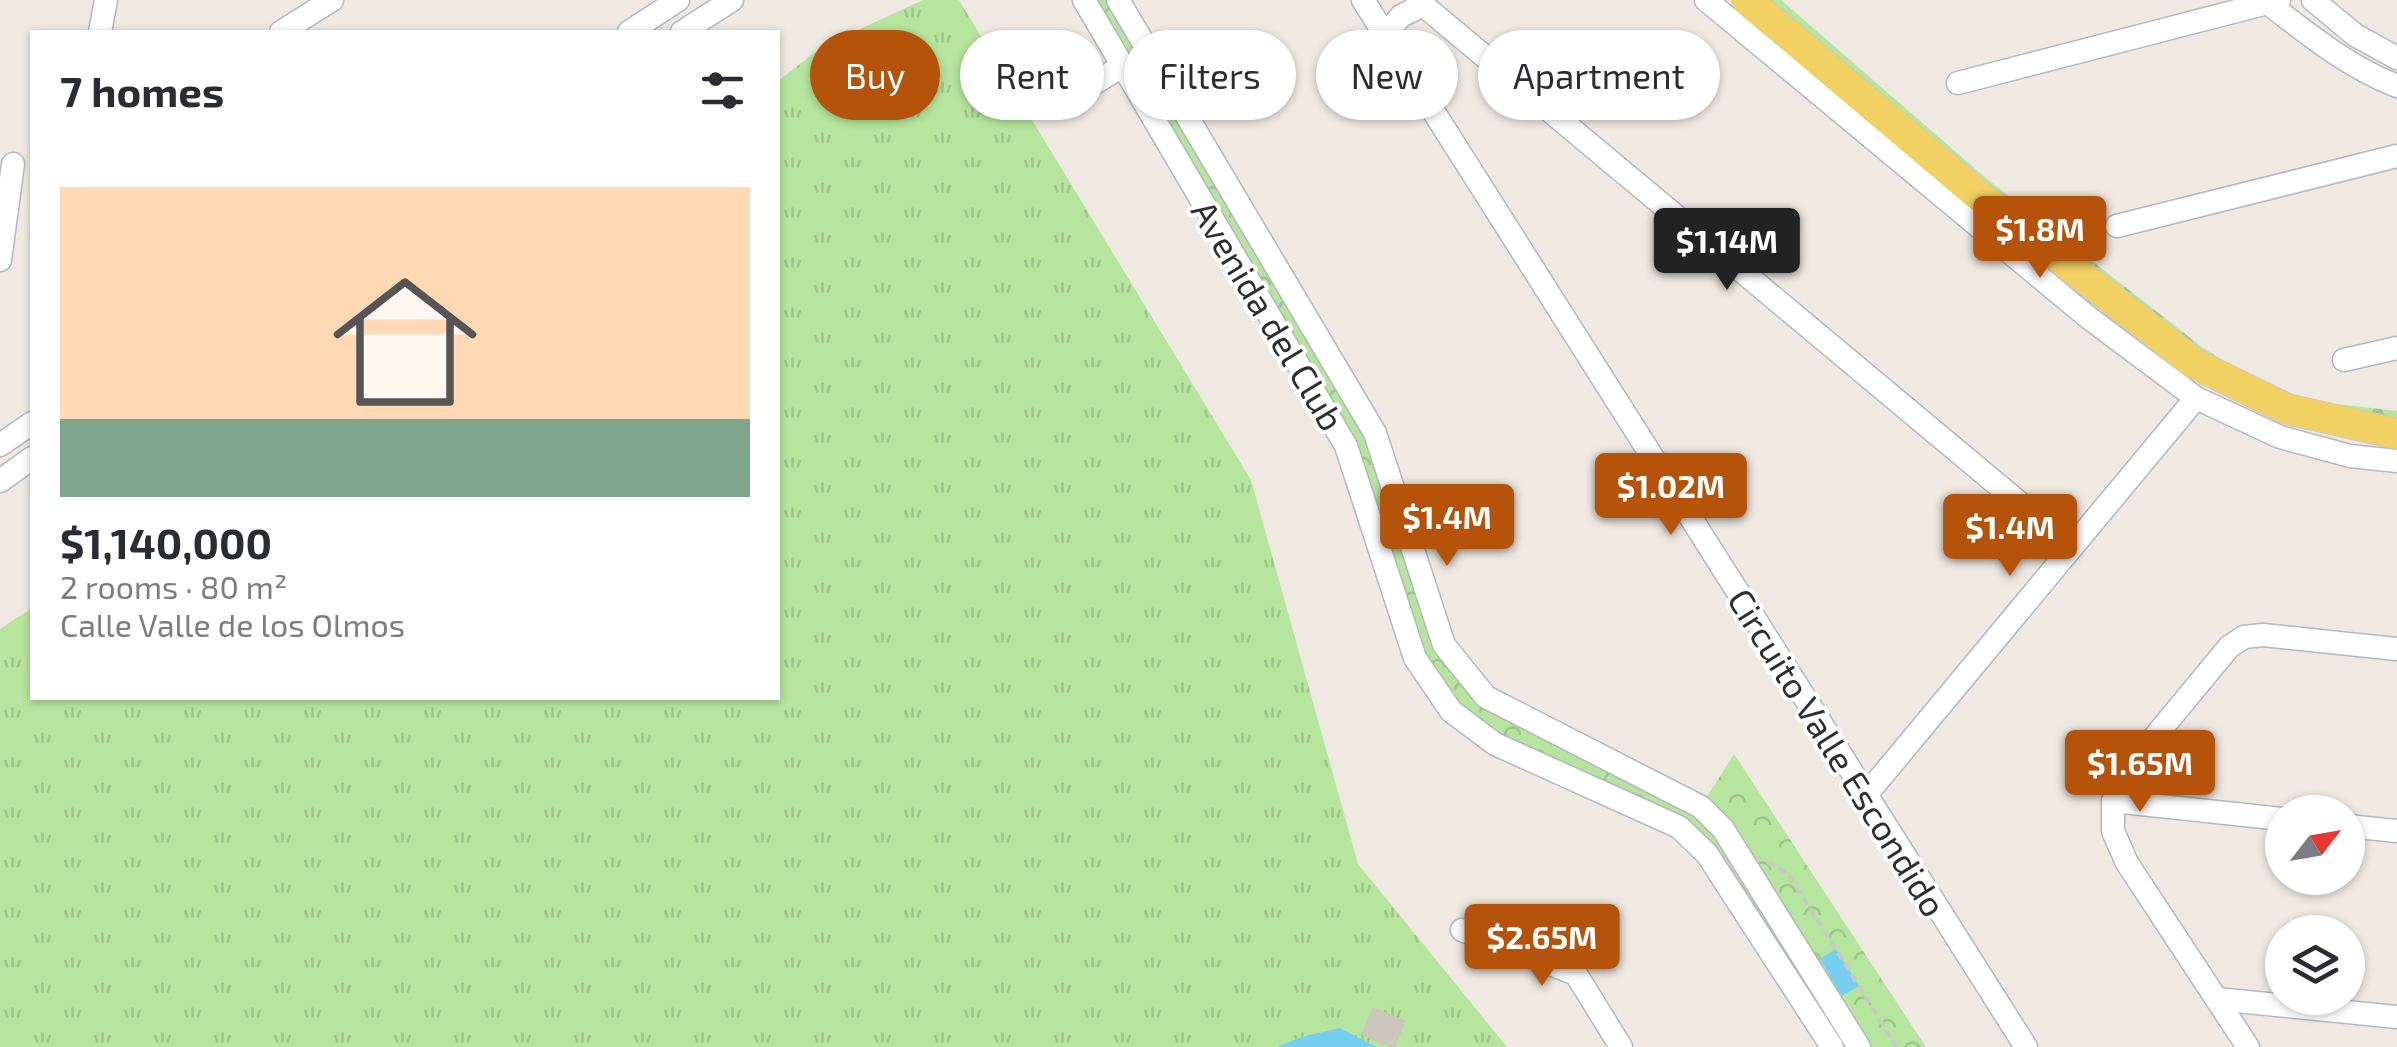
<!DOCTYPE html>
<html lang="en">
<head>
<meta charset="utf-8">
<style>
  body { margin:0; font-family:"Exo 2",sans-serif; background:#f2f2f3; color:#2b2b33; height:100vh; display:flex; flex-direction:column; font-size:38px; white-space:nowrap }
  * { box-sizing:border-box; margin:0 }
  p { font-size:32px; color:#7c7c81 }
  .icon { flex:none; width:55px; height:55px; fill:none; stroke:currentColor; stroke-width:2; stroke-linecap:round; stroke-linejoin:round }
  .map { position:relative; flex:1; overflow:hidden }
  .sheet { position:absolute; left:30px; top:30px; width:750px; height:670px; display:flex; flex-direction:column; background:#fff; border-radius:0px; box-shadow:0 2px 8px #0004 }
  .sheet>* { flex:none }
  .guide { position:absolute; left:810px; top:30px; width:950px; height:90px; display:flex; gap:20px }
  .needle { width:65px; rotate:59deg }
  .controls { position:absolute; left:2265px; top:795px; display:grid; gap:20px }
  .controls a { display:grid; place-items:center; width:100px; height:100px; border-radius:50%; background:#fff; box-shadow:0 2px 8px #0004; font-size:50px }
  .price { position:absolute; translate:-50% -85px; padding:0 22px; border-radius:10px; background:#b45309; color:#fff; font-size:32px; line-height:65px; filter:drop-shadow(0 2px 5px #0008) }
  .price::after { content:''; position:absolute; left:50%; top:60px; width:30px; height:22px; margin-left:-15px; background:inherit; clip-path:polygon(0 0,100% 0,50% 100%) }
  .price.current { background:#222; color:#fff }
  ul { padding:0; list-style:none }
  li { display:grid; align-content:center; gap:20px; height:530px; padding:0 30px }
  li span { display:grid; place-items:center; height:310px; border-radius:0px; color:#555 }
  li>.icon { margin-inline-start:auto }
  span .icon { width:180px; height:180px; fill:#fffc; stroke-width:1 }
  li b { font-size:42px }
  h2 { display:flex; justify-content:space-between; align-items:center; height:120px; padding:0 30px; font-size:42px }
  .chip { padding:0 35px; border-radius:45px; background:#fff; box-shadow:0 2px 8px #0004; font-size:35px; line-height:90px }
  .chip.current { background:#b45309; color:#fff }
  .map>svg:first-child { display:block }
  .grass { fill:url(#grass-tufts) }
  .forest { fill:url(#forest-firs) }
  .park { fill:url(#park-crowns) }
  .water { fill:#75cff0 }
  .building { fill:#cbc7bf; stroke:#cbc5ba; stroke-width:2.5 }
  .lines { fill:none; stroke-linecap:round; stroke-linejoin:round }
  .minor-casing { stroke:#b4b7c1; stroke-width:25 }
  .major-casing { stroke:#c9c9c9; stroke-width:32 }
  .path { stroke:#c9c9c9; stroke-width:4; stroke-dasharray:8 5; stroke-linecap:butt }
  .minor { stroke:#fff; stroke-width:22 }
  .major { stroke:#f2d163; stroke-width:30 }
  .labels { text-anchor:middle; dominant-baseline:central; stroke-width:8; stroke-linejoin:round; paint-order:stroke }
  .street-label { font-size:35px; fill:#2e2e2e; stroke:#fff }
</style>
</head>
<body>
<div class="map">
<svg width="2397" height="1047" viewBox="0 0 2397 1047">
  <defs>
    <pattern id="grass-tufts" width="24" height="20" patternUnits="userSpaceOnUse" patternTransform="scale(2.5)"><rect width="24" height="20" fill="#b6e59e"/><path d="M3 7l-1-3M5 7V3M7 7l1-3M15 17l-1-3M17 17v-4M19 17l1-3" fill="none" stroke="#9dc588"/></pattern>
    <pattern id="forest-firs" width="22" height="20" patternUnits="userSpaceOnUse" patternTransform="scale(2.5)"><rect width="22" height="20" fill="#b6e59e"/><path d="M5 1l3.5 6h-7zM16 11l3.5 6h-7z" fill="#9dc588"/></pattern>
    <pattern id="park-crowns" width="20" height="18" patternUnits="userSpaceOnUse" patternTransform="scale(2.5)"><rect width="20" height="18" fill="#b6e59e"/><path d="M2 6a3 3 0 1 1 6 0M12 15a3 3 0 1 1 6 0" fill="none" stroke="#9dc588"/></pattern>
  </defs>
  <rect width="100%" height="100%" fill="#efe9e1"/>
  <path class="grass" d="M923,0H959L1251,480L1358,864L1507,1047H0V629L32,608V698H778V81L823,46Z"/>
  <path class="forest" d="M1747,0H1781L1987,179L2202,347L2256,382L2311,401L2397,411V430L2246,398Z"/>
  <path class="park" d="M1084,0H1118L1375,433L1444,645L1486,697L1701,806L1734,754L1926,1047H1832L1707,854L1495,744L1415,658L1346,446Z"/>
  <g class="water">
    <path d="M1836,949L1859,986L1842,996L1820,959Z"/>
    <path d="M1340,1028L1376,1047H1277L1302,1037Z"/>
  </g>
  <path class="building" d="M1373,1009L1404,1021L1394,1047L1363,1034Z"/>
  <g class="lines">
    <defs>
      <g id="minor">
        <path d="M1084,0L1346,446L1415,658L1451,711L1495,744L1679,827L1707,854L1832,1047"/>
        <path d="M1118,0L1375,433L1444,645L1486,697L1701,807L1723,829L1859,1047"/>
        <path d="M1363,0L2026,1047"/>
        <path d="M1417,0L2071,546"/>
        <path d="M1706,0L2089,318L2196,398L2280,437L2350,456L2397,461"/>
        <path d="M2264,0C2305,32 2348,67 2397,86"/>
        <path d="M2313,0L2355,35L2397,58"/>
        <path d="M100,32L106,0"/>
        <path d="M281,32L332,0"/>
        <path d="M629,32L678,0"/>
        <path d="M682,32L732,0"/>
        <path d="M1384,36L1401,16L1423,5"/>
        <path d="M1958,83L2279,0"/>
        <path d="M1066,101L1122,66"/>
        <path d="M2117,226L2397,156"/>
        <path d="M0,260L13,164"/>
        <path d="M2344,360L2397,348"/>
        <path d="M0,445L32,423"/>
        <path d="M0,481L32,458"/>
        <path d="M1866,795L2196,398"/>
        <path d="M2113,801L2282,819"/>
        <path d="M2348,826L2397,831"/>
        <path d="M1462,930L1576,974L1621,1047"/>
        <path d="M2217,999L2397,1017"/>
        <path d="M2248,1047L2127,863L2113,831V801L2129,768L2229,647L2244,637L2263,635L2397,649"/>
      </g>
      <path id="major" d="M1747,0L1978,195L2195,364L2287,409L2397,434"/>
    </defs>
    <use href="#minor" class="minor-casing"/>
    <use href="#major" class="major-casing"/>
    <path class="path" d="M1768,865L1770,863L1789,875L1897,1047"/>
    <use href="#minor" class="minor"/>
    <use href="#major" class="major"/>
  </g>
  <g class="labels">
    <g class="street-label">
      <text transform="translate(1269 315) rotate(59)">Avenida del Club</text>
      <text transform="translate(1838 752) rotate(58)">Circuito Valle Escondido</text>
    </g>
  </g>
</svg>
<div class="controls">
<a><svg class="needle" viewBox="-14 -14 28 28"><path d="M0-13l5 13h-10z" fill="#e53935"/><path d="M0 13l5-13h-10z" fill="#7c7c81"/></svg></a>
<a><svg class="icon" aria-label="layers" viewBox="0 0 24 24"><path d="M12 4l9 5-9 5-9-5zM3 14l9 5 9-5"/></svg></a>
</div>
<b class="price" style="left:2040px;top:281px">$1.8M</b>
<b class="price current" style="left:1727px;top:293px">$1.14M</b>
<b class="price" style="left:1671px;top:538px">$1.02M</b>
<b class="price" style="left:1447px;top:569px">$1.4M</b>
<b class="price" style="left:2010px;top:579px">$1.4M</b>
<b class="price" style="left:2140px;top:815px">$1.65M</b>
<b class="price" style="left:1542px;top:989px">$2.65M</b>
<div class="guide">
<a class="chip current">Buy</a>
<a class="chip">Rent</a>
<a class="chip">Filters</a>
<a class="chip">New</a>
<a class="chip">Apartment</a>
</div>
<section class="sheet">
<h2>7 homes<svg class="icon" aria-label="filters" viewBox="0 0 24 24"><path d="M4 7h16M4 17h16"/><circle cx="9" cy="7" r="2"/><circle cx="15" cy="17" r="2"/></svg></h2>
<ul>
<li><span style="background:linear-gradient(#ffd9b3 75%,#7fa58c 0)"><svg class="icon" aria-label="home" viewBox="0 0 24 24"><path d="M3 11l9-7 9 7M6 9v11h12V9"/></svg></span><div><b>$1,140,000</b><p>2 rooms · 80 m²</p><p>Calle Valle de los Olmos</p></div></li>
</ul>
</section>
</div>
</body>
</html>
